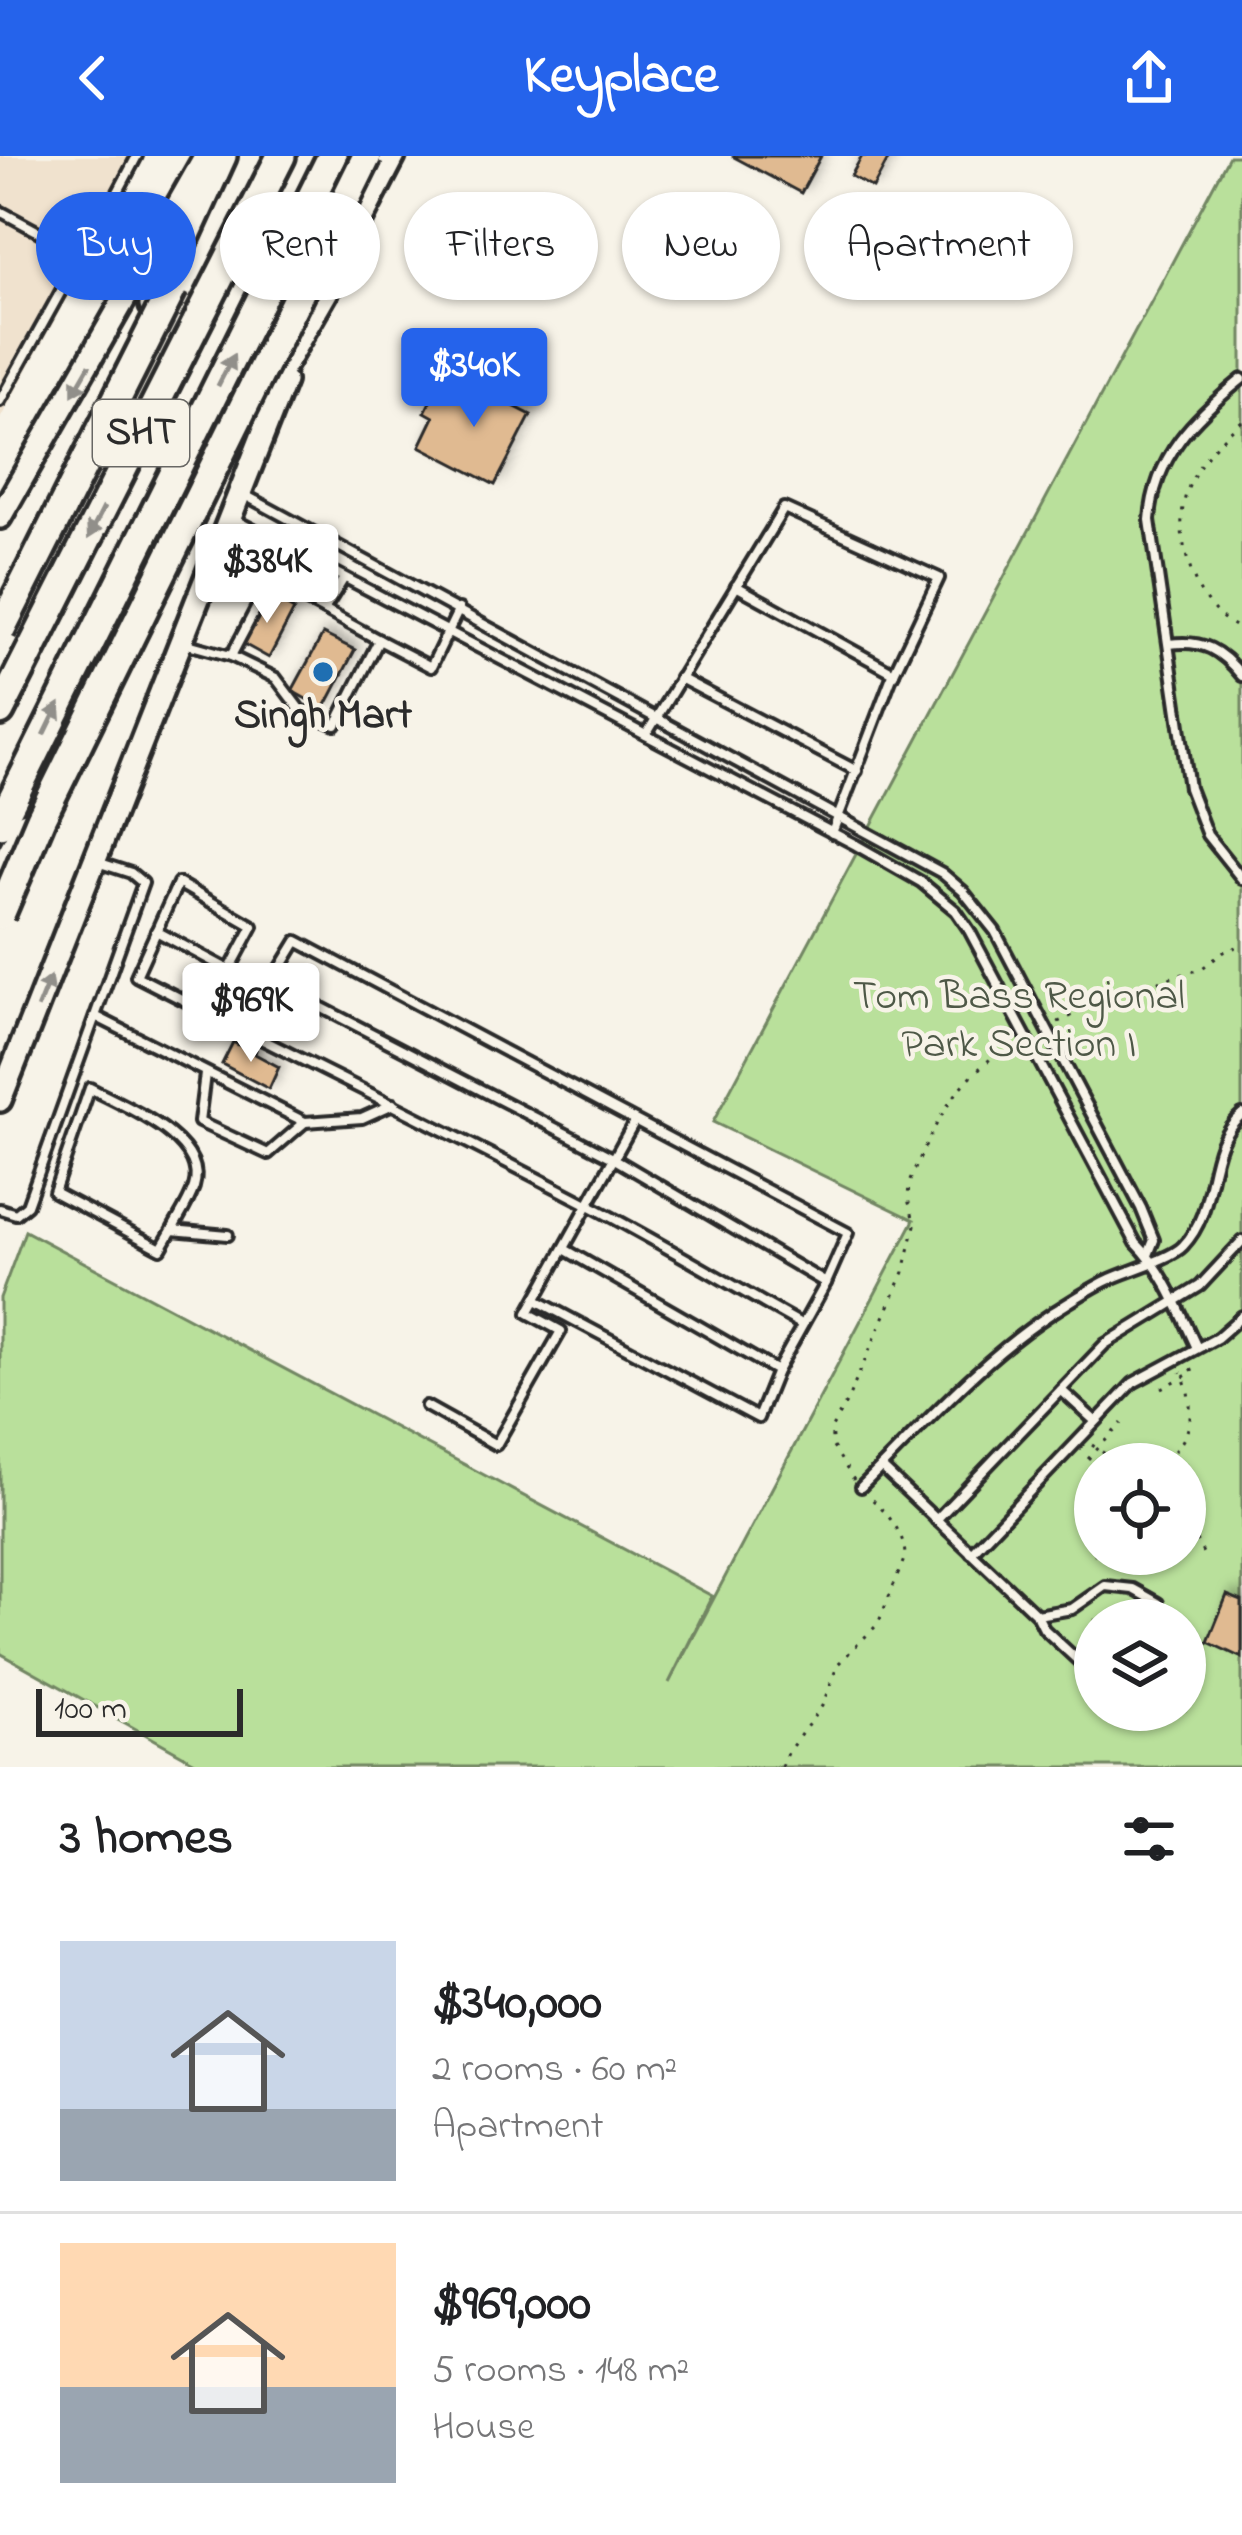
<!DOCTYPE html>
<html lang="en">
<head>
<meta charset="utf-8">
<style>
  body { margin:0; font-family:"Indie Flower",sans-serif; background:#f6f6f6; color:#202124; height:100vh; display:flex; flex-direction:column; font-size:45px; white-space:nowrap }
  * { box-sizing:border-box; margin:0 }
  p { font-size:39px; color:#757577 }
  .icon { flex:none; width:66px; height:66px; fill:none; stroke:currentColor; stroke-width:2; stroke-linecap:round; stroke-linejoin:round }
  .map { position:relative; height:1611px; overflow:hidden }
  .drawer { display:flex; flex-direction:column; background:#fff; flex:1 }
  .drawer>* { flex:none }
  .hud { position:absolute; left:36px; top:36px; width:1170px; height:108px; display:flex; gap:24px }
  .controls { position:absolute; left:1074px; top:1287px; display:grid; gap:24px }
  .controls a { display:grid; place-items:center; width:132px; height:132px; border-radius:50%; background:#fff; box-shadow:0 3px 9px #0004; font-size:60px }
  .scale { position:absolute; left:36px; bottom:30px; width:207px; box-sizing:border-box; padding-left:12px; border:6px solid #2b2b2b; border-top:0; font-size:33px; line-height:42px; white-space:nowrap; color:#2b2b2b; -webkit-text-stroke:9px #f7f3e8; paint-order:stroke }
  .price { position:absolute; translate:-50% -102px; padding:0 27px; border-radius:12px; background:#fff; color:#222; font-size:39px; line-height:78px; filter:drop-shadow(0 3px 6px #0008) }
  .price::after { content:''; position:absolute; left:50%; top:72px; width:36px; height:27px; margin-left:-18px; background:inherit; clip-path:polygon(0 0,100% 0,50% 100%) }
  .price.selected { background:#2563eb; color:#fff }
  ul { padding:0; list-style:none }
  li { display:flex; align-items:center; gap:36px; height:300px; padding:0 60px }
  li+li { border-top:3px solid #e0e0e0 }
  li span { display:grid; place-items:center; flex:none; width:336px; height:240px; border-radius:0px; color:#555 }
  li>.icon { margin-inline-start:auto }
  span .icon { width:144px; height:144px; fill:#fffc; stroke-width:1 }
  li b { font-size:51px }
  h2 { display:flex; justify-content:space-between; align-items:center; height:144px; padding:0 60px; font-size:51px }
  .tag { padding:0 42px; border-radius:54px; background:#fff; box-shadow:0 3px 9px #0004; font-size:42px; line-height:108px }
  .tag.selected { background:#2563eb; color:#fff }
  header { display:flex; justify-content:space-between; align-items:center; height:156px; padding:0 60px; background:#2563eb; color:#fff; font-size:54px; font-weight:700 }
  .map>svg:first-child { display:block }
  .built { fill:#f0e2ce }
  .green { fill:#b9e09b; stroke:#728663; stroke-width:3; fill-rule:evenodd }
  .building { fill:#e0ba91; stroke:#2b2b2b; stroke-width:3; filter:url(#shadow) }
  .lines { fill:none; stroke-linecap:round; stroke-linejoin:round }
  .lane-casing { stroke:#2b2b2b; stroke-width:16 }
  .secondary-casing { stroke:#2b2b2b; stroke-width:30 }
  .highway-casing { stroke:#2b2b2b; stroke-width:36 }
  .path { stroke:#2b2b2b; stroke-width:3; stroke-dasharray:3 9; stroke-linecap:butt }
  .lane { stroke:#f7f3e8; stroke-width:8 }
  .secondary { stroke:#f7f3e8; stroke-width:21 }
  .highway { stroke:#f7f3e8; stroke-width:27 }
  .highway-bridge-casing { stroke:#2b2b2b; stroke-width:36; stroke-linecap:butt }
  .highway-bridge { stroke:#f7f3e8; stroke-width:27 }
  .oneway { fill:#918f8a }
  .poi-dot { fill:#1f6fb2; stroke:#f7f3e8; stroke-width:4.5 }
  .labels { text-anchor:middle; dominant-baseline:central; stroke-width:9; stroke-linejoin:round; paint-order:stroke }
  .shield { fill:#f7f3e8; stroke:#686764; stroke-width:3 }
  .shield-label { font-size:39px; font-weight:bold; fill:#2b2b2b }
  .poi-label { font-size:42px; font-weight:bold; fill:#2b2b2b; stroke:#f7f3e8 }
  .park-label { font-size:42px; fill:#4e5847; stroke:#f7f3e8 }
</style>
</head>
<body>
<header><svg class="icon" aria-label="back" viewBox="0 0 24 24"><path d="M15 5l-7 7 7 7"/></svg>Keyplace<svg class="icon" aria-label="share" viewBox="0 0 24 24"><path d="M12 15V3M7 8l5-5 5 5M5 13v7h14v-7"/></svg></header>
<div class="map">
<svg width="1242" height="1611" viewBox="0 0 1242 1611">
  <defs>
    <filter id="shadow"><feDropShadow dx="5.5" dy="-5.5" stdDeviation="6" flood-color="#0004"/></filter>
  </defs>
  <rect width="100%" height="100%" fill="#f7f3e8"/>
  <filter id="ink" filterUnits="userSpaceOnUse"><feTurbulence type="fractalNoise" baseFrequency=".00833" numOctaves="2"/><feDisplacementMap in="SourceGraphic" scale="24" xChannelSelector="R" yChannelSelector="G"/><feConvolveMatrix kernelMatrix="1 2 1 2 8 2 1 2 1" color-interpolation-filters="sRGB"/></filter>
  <g filter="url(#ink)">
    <path class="built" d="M0,0H145L0,263Z"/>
    <path class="green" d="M1229,0H1242V1611H204L0,1497V1142L25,1075L712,1440L669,1527L914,1064L713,966ZM1095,1308H1185V1398H1095ZM1095,1464H1185V1554H1095Z"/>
    <g class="building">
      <path d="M732,0H821L801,37Z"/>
      <path d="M862,0H890L873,32L851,20Z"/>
      <path d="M455,220L531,259L495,329L420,290L434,261L425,256L435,236L444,241Z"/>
      <path d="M266,438L294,454L269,502L240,486Z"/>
      <path d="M323,478L355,494L324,553L292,535Z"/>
      <path d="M233,886L249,895L251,892L256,894L255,898L279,911L269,933L222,908Z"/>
      <path d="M1227,1439L1242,1445V1502L1208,1486Z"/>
    </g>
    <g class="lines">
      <defs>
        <g id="lane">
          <path d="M0,55L131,126"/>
          <path d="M84,100L137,0"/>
          <path d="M1242,223C1195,261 1154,300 1150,364L1189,632L1207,679L1242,723"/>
          <path d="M0,245L81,99"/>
          <path d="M241,337L942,717L963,735L995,775L1141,1052L1154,1084L1148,1099"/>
          <path d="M231,362L856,689L921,726L956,755L969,774L1136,1087C1165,1116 1180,1156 1197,1192"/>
          <path d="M344,422L324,454L379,484"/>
          <path d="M736,430L894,517"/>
          <path d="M184,487L231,500L276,522L300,554L336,569L379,484L431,511L459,453"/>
          <path d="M1169,488C1203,483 1221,494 1242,520"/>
          <path d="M231,500L270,426L324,454"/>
          <path d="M680,522L857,615"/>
          <path d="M646,579L784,352L939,422L891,523L832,677"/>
          <path d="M156,775L229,814"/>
          <path d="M272,826L297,785L848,1077L826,1127"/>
          <path d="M207,856L253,770L178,727L136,820C285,896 437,969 585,1047C658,1085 729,1128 801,1168"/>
          <path d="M97,861L305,966L268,998L199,966L205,918"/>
          <path d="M250,876L272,826L613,1002L826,1127L777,1215L566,1094"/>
          <path d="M305,966L362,962L393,948"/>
          <path d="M0,1053L16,1058L27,1049L143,727L131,717L97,706"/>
          <path d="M172,1074C179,1061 189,1046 194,1031C209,983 123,950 90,932L54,1036L161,1093L172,1074L228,1079"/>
          <path d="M536,1144L758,1262L777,1215"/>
          <path d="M1061,1234L1095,1265"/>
          <path d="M426,1250L496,1289L561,1175L528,1157L634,966"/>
          <path d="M881,1311L1037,1459"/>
          <path d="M861,1331C923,1270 979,1205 1052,1157C1070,1146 1089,1133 1108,1124C1126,1115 1171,1103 1183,1090C1221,1050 1202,991 1242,958"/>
          <path d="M936,1364L1105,1188L1200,1130L1242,1085"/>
          <path d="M971,1397L1133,1227L1217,1182L1242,1160"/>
          <path d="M1095,1515L1087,1513L1044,1473L1037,1459L1072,1453L1105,1430L1133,1433L1158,1447L1151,1464"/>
        </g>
        <g id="secondary">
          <path d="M321,141L394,0"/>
          <path d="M0,361L206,0"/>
          <path d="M0,944L284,225"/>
        </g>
        <g id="highway">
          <path d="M154,149L222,0"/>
          <path d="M253,258L326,131"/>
          <path d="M0,555L281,0"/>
          <path d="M0,668L332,0"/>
          <path d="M0,719L27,670"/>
        </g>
      </defs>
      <use href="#lane" class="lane-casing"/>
      <use href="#secondary" class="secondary-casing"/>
      <use href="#highway" class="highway-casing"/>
      <g class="path">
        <path d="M1242,265C1192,307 1168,347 1190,412C1199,440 1215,461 1242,474"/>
        <path d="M1058,866L1131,833L1201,813L1224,796L1242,789"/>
        <path d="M1162,1232L1193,1216L1191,1211"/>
        <path d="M1092,1289L1120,1308"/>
        <path d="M1088,1303L1122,1267"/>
        <path d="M1154,1308C1195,1290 1197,1252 1181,1216"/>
        <path d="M854,1324L833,1291L831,1273L848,1243L904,1116L915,1069L908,1043L909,1027C936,964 956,921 1017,885"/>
        <path d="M1185,1362L1206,1403"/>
        <path d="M781,1611L787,1597L822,1550L838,1508L878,1468L905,1401C905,1375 886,1357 869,1340"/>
      </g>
      <use href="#lane" class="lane"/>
      <use href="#secondary" class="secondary"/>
      <use href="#highway" class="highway"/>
      <defs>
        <g id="highway-bridge">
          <path d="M0,475L173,131"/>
          <path d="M0,759L41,662L367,0"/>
        </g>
      </defs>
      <use href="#highway-bridge" class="highway-bridge-casing"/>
      <use href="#highway-bridge" class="highway-bridge"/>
    </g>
    <defs><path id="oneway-solid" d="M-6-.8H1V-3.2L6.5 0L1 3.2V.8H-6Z" transform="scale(3)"/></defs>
    <g class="oneway">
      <use href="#oneway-solid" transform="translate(226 214) rotate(-63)"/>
      <use href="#oneway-solid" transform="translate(81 224) rotate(120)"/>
      <use href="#oneway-solid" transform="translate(96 367) rotate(117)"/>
      <use href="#oneway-solid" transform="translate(52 563) rotate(-64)"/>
      <use href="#oneway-solid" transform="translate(44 836) rotate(-68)"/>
    </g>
  </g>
  <circle class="poi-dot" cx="323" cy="516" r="12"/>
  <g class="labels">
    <rect class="shield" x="93" y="244" width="96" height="66" rx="9"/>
    <g class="shield-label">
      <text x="141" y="277">SHT</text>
    </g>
    <g class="poi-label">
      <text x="323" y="560">Singh Mart</text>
    </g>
    <g class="park-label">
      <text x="1019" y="841">Tom Bass Regional<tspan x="1019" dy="48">Park Section I</tspan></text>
    </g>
  </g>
</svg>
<div class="controls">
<a><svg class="icon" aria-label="locate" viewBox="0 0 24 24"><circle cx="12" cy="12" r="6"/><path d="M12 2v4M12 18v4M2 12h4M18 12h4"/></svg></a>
<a><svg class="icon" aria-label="layers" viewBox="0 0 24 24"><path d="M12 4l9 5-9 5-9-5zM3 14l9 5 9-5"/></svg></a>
</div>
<div class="scale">100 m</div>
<b class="price selected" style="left:474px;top:274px">$340K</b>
<b class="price" style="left:267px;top:470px">$384K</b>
<b class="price" style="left:251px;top:909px">$969K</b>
<div class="hud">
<a class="tag selected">Buy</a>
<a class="tag">Rent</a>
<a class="tag">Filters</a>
<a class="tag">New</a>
<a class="tag">Apartment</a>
</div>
</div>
<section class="drawer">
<h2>3 homes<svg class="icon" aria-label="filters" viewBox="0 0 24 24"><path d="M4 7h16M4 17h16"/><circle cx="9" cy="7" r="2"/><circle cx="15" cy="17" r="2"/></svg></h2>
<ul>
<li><span style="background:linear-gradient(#c9d6e8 70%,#9aa5b1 0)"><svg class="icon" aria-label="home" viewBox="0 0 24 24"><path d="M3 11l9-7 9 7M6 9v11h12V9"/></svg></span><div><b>$340,000</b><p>2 rooms · 60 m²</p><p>Apartment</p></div></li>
<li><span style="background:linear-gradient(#ffd9b3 60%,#9aa5b1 0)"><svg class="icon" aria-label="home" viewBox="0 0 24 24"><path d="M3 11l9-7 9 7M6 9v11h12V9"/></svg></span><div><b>$969,000</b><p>5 rooms · 148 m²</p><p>House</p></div></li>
</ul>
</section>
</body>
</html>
